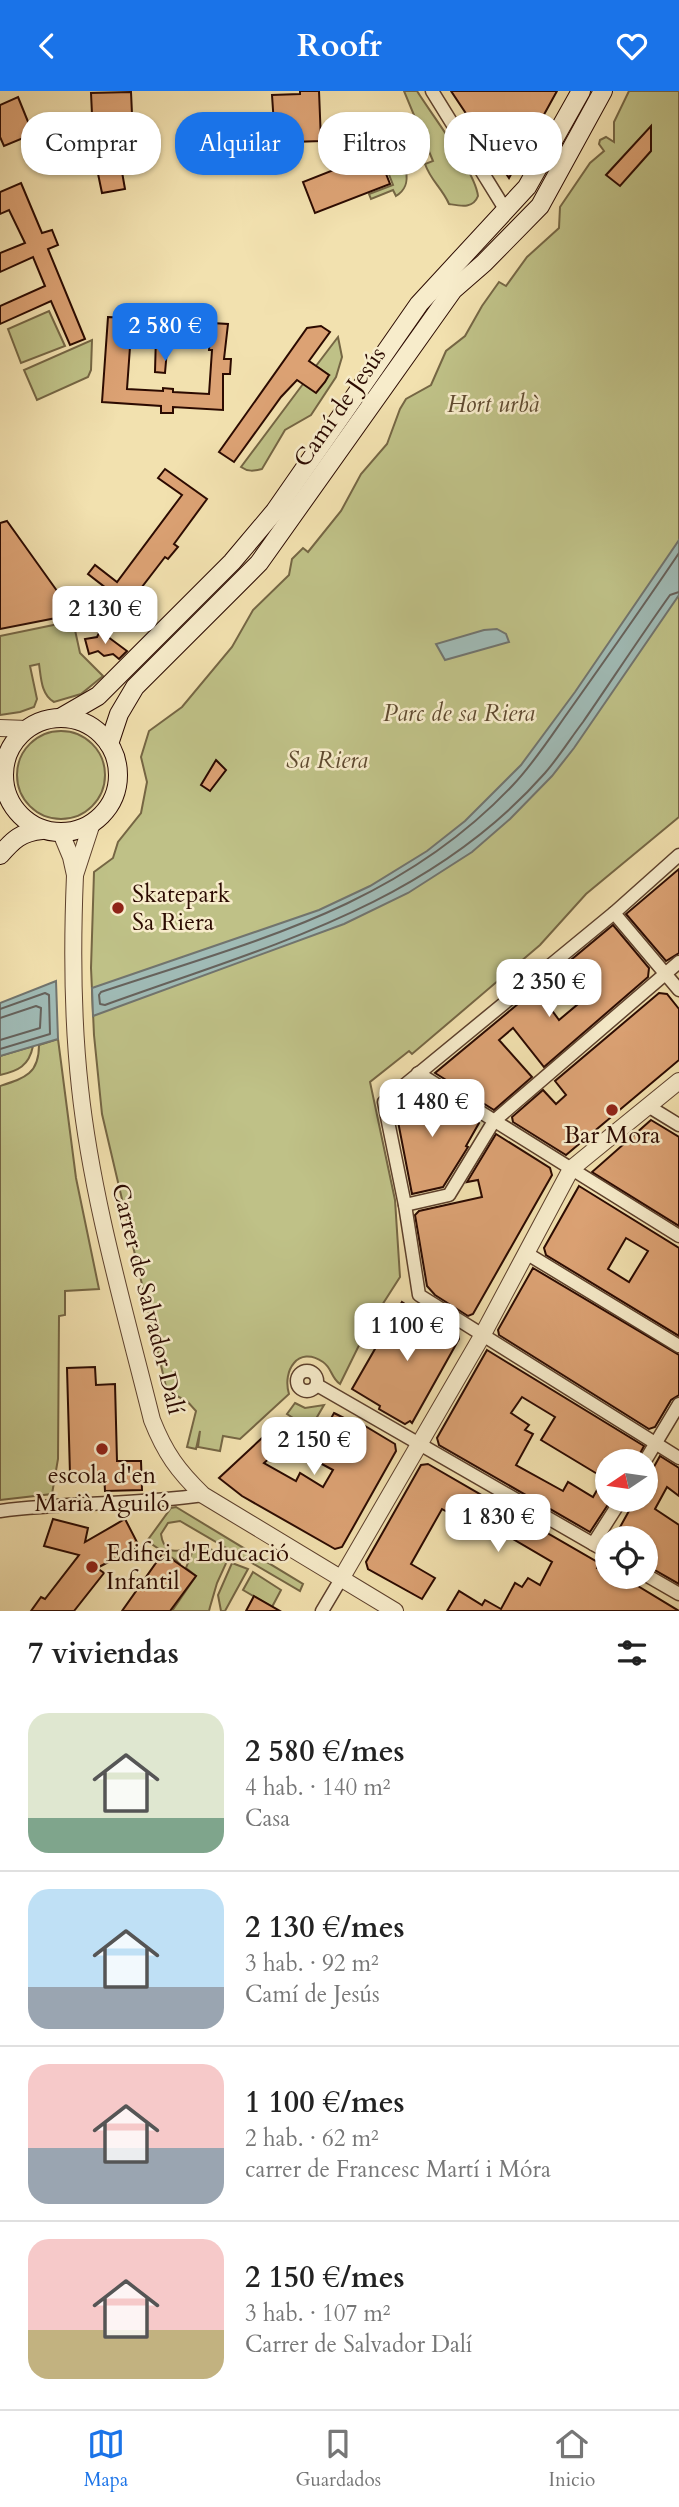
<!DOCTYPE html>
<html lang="es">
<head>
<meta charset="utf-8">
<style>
  body { margin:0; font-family:Cardo,serif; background:#f2f2f2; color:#222; height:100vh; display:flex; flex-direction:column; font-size:26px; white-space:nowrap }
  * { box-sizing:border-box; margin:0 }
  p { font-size:23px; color:#767676 }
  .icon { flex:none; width:38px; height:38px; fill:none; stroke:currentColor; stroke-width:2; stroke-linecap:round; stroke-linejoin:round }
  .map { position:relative; height:1520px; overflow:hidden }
  .details { display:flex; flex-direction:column; background:#fff; flex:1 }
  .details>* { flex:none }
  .top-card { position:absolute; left:21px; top:21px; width:637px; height:63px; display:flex; gap:14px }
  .needle { width:46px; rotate:257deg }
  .buttons { position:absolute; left:595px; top:1358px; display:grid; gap:14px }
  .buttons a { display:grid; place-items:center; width:63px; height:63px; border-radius:50%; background:#fff; box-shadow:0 2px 5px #0004; font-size:35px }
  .price { position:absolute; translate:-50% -60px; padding:0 16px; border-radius:14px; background:#fff; color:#222; font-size:23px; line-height:46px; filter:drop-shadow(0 2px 4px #0008) }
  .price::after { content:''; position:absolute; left:50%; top:42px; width:21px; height:16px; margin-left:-10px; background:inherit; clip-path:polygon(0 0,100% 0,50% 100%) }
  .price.on { background:#1a73e8; color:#fff }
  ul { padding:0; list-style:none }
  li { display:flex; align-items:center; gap:21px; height:175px; padding:0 28px }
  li+li { border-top:2px solid #e0e0e0 }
  li span { display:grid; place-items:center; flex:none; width:196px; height:140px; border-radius:21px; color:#555 }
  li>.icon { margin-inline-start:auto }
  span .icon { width:84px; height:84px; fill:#fffc; stroke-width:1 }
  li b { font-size:30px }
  h2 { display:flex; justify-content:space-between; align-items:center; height:84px; padding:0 28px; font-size:30px }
  .tag { padding:0 24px; border-radius:28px; background:#fff; box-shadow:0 2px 5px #0004; font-size:24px; line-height:63px }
  .tag.on { background:#1a73e8; color:#fff }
  header { display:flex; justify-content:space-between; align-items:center; height:91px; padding:0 28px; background:#1a73e8; color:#fff; font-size:32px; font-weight:600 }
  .dock { display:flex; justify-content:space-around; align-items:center; height:98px; border-top:2px solid #e0e0e0; background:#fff; font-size:19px; color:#767676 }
  .dock a { display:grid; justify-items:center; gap:4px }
  .dock .on { color:#1a73e8 }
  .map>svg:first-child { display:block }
  .green { fill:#bfc187; stroke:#756644; stroke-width:2 }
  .water { fill:#a0bbb6; stroke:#71746e; stroke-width:2 }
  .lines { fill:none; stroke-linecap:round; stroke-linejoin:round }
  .shore { stroke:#66625c; stroke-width:2 }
  .building { fill:#dca274; stroke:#2b0a01; stroke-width:2; fill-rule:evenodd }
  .minor-casing { stroke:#5d402c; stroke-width:15 }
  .tertiary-casing { stroke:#5d402c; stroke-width:18 }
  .secondary-casing { stroke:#2b0a01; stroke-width:20 }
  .minor { stroke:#f7eccb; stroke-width:12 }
  .tertiary { stroke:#f7eccb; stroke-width:16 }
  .secondary { stroke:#f7eccb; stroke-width:18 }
  .poi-dot { fill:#8f2418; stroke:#f7eccb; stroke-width:2.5 }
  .labels { text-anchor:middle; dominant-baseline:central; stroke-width:5; stroke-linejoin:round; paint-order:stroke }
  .park-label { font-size:24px; font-style:italic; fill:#5f4a30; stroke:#f7eccb }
  .street-label { font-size:24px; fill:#2b0a01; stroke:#f7eccb }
  .poi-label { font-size:24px; fill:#2b0a01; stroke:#f7eccb; text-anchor:start }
</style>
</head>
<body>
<header><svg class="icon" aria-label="back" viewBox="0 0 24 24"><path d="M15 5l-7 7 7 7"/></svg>Roofr<svg class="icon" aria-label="heart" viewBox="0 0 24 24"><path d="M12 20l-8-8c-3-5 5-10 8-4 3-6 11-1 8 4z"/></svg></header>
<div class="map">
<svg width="679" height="1520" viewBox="0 0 679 1520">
  <rect width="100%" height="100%" fill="#f2e1af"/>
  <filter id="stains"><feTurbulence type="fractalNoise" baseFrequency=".00286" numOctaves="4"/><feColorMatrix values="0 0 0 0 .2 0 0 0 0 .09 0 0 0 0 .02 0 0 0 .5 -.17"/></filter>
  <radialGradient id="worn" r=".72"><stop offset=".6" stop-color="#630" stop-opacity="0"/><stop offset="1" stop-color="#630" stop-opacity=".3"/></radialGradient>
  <g class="green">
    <path d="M404,0H417C432,24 475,80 478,105C473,118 461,115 449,113C442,97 431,90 425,73L433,70Z"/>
    <path d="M629,0H679V726L586,803L540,854L412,963L409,960L370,991L395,1109L400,1186L368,1236L340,1293C331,1287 332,1277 323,1271C298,1254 282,1280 289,1303L240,1348L223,1345L220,1360L198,1356L200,1340L196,1358L187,1356L196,1320L187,1310L167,1300L102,1023L94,944L91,877L94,781L113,767L118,751L141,722L147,691L141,666L149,640L182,616L232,556L253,519L289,484L292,468L303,457L308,461L341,420L361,383L387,353L400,318L406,308L431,294L446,260L465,245L482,215L499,191L506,195L527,166L559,137L560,116L590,72L604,60L599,53L600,49L606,46L614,51V31Z"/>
    <path d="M382,42L398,82L406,80C408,91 406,99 396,105L393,99L371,108L369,103L393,94L374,45Z"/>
    <path d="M49,220L65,255L21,272L8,238Z"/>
    <path d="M338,246L342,266L336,286L311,324L285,339L262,378C254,380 248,381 241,376L303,293L329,284L316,275Z"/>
    <path d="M92,249L91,279L88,286L37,309L24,279Z"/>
    <path d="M73,530L80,562L103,585L81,603L54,611C41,604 41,586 39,573L30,575L37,608L34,616L20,621L0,624V545Z"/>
    <circle cx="61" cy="684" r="44"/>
    <path d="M58,948L76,1087L99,1198L65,1200V1224L59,1225L58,1368L52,1403L0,1409V995C25,987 39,983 39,954Z"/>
    <path d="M33,955C29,975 18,980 0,984V965Z"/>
    <path d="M295,1312L305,1317L324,1314L310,1338L287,1323Z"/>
    <path d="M176,1416L303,1493L300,1500L180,1430L168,1432L161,1443C163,1459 173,1464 187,1456L180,1472L147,1450L171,1417Z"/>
    <path d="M202,1453L228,1468L217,1492L210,1516L209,1520H172L196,1485L186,1477L195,1454Z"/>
    <path d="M232,1472L248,1478L225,1520H221L218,1504Z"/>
    <path d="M253,1481L281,1499L272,1516L243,1499Z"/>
  </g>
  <g class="water">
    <path d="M679,449V504L574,657L552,685L510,728L472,761L408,802L344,833L93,925L92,897L319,819L370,795L427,760L465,730L521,674L575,601Z"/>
    <path d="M497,538L506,543L509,551L445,569L436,553L484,539Z"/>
    <path d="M56,890L58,948L0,965V912Z"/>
  </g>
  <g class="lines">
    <g class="shore">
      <path d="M679,462C642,517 603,572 564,627C548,650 532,674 513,694C398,816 254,850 101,901L99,904L100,913L105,914C265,856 428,815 545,682C559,666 570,648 583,631C612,589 640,546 670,504L679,501"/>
      <path d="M0,918L45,902L49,904L50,943L0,958"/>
      <path d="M0,927L36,915L41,917L40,937L0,949"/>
    </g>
  </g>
  <g class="building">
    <path d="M300,0H319L321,50L263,52L262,34H274L272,4L300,3Z"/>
    <path d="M451,0H557L509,87Z"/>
    <path d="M131,1L132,23L112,24L125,98L102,102L86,25L92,23L91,2Z"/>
    <path d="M18,6L33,43L4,55L0,46V14Z"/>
    <path d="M651,35V60L620,95L606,84Z"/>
    <path d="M373,50L390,93L315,122L303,91L349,73L344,60Z"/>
    <path d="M21,92L42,142L52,139L58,154L48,158L85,248L70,254L51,210L0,233V215L45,195L33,166L0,181V162L25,152L9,119L0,123V101Z"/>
    <path d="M108,226L167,229V226L178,227V230L228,233L224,268H231L230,283H223V319L173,316V322H161V315L102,311ZM131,242L156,244L155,281L165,282L168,247L177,248V245L210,247L209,259H212L209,303L173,301V298L163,297V300L127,298Z"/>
    <path d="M321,235L330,241L309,270L329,284L325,291L316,302L297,289L281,306L234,371L219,361L307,237Z"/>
    <path d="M165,378L207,408L174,453L178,456L168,468L165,466L128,514L88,483L95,474L117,491L182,404L158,387Z"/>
    <path d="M7,430L70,518L61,526L0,538V432Z"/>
    <path d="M100,540L127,560L119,568L113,563L104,565L98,560L89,563L85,548L97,546Z"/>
    <path d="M216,669L226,679L210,700L201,694Z"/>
    <path d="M679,778V862L666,870L626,823Z"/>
    <path d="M613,834L649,877L648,886L544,976L513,937L499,949L532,986L494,1019L435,982ZM566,897L578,913L559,929L548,914Z"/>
    <path d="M659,902L667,903L679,918V969L566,1064L513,1031L512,1026L543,999L556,1013L566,1004L555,990Z"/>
    <path d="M418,996L479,1032L466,1055L468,1056L443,1096L412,1103L395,1015Z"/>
    <path d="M651,1029L679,1046V1135L592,1081Z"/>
    <path d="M496,1043L550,1077L552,1084L473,1223L468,1225L435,1204L427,1195L415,1124L419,1120L482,1106L478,1089L467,1091Z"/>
    <path d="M579,1095L679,1157V1245L546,1164L544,1157ZM626,1147L648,1160L629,1191L608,1178Z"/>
    <path d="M533,1177L679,1264V1304L671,1309L655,1336L649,1338L499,1244L498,1239Z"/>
    <path d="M402,1211L429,1228L433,1223L446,1231L443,1232L458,1241L459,1248L412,1332L410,1330L405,1333L379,1318L380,1315L352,1298Z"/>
    <path d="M487,1259L644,1355L636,1370H607V1409H611L590,1441L439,1354L437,1347ZM522,1306L555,1326L541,1349L604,1387L593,1406L568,1391L563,1400L516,1374L533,1343L525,1339L529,1334L511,1322Z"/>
    <path d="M95,1276L96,1294L115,1293L117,1370H141L142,1399L105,1400L104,1382L70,1383L67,1277Z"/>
    <path d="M334,1322L358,1334L360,1332L395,1353L396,1360L342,1456L335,1458L242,1405L219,1387L278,1332L316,1354ZM281,1357L306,1371L309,1366L333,1379L323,1396L300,1382L296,1390L264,1372Z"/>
    <path d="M660,1365L679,1377V1405L667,1396L655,1418L679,1434V1493L646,1474V1447H614L635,1409H646V1390Z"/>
    <path d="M428,1373L599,1472L597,1477L607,1483V1486L620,1490L623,1486L679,1520H447L459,1500L482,1514L485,1509L501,1518L515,1492L522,1496L528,1487L540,1494L552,1471L494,1437L490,1444L486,1441L485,1443L442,1418L411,1473L435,1487L422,1508L368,1478L366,1471L421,1374Z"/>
    <path d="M53,1428L88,1437L85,1451L125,1428L139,1455L97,1477L104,1482L74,1520H31L41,1506L45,1508L79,1464L44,1455Z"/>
    <path d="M163,1462L196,1485L170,1520H122Z"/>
    <path d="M254,1505L280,1520H246Z"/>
  </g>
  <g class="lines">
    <defs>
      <g id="minor">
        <path d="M432,0L505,118"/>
        <path d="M679,764L614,822L384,1011L405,1114L419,1204L679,1367"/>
        <path d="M614,822L679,899"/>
        <path d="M418,982L679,1145"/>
        <path d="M648,1015L679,1034"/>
        <path d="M405,1114L449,1104L494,1030L679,871"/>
        <path d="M526,1162L679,1255"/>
        <circle cx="307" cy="1290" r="10"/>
        <path d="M317,1294L607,1461"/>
        <path d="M645,1370L679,1313"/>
        <path d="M0,1420C68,1411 136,1414 203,1404"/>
        <path d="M593,1453L621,1409"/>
        <path d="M646,1484L679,1503"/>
        <path d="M322,1520L341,1488"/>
      </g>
      <g id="tertiary">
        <path d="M0,637L27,638"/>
        <path d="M0,671L4,675"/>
        <path d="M61,742L71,766L75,784C72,855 72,925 80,997C92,1109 125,1220 152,1329C165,1362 178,1380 203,1404L395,1520"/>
        <path d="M75,784L92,732"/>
        <path d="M341,1488L482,1245L571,1078L679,990"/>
      </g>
      <g id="secondary">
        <circle cx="61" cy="684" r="57"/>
        <path d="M60,627L98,605L232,471L275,420L419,213L527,96L581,0"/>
        <path d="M109,653L119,623L135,596L259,472L453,199L484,172L540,115L603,0"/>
        <path d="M0,764C13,749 21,741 42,739"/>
      </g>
    </defs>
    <use href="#minor" class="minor-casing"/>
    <use href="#tertiary" class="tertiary-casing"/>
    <use href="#secondary" class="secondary-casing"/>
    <use href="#minor" class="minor"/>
    <use href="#tertiary" class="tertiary"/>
    <use href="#secondary" class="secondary"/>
  </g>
  <g class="poi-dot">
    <circle cx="118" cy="817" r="7"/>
    <circle cx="612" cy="1019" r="7"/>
    <circle cx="102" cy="1358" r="7"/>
    <circle cx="92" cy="1476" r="7"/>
  </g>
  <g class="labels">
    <g class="park-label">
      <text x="493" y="313">Hort urbà</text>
      <text x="459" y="622">Parc de sa Riera</text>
      <text x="327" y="669">Sa Riera</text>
    </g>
    <g class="street-label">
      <text transform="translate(340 316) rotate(-55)">Camí de Jesús</text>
      <text transform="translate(148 1208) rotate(76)">Carrer de Salvador Dalí</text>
    </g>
    <g class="poi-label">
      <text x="132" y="803">Skatepark<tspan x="132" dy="28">Sa Riera</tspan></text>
      <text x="612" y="1044" text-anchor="middle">Bar Mora</text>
      <text x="102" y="1384" text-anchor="middle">escola d'en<tspan x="102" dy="28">Marià Aguiló</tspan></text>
      <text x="106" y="1462">Edifici d'Educació<tspan x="106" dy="28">Infantil</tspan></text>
    </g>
  </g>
  <rect width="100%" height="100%" filter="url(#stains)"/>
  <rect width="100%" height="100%" fill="url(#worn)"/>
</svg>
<div class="buttons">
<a><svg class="needle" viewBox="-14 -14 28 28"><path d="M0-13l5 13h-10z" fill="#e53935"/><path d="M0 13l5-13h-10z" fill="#767676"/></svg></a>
<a><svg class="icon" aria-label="locate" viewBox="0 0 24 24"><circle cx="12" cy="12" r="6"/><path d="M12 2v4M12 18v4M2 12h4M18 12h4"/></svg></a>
</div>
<b class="price on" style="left:165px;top:272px">2 580 €</b>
<b class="price" style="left:105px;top:555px">2 130 €</b>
<b class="price" style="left:549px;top:928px">2 350 €</b>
<b class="price" style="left:432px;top:1048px">1 480 €</b>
<b class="price" style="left:407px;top:1272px">1 100 €</b>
<b class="price" style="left:314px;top:1386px">2 150 €</b>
<b class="price" style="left:498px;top:1463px">1 830 €</b>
<div class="top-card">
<a class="tag">Comprar</a>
<a class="tag on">Alquilar</a>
<a class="tag">Filtros</a>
<a class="tag">Nuevo</a>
</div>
</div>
<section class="details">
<h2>7 viviendas<svg class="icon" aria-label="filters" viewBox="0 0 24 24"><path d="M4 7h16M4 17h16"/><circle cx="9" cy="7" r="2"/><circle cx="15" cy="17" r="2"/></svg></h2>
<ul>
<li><span style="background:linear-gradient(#dfe7d0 75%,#7fa58c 0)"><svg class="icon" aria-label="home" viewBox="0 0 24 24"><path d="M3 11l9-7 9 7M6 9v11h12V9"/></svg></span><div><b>2 580 €/mes</b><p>4 hab. · 140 m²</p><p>Casa</p></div></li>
<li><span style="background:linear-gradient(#bfe0f5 70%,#9aa5b1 0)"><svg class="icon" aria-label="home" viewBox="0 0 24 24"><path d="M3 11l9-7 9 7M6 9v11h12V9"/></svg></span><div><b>2 130 €/mes</b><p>3 hab. · 92 m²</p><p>Camí de Jesús</p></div></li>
<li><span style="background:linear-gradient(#f6c9c9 60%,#9aa5b1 0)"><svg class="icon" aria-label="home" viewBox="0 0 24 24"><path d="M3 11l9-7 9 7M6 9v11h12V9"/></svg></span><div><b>1 100 €/mes</b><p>2 hab. · 62 m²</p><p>carrer de Francesc Martí i Móra</p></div></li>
<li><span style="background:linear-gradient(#f6c9c9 65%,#c2b280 0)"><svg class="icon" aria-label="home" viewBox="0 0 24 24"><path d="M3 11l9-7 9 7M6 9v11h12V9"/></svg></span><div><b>2 150 €/mes</b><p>3 hab. · 107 m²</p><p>Carrer de Salvador Dalí</p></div></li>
</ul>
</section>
<nav class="dock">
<a class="on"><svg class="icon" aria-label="map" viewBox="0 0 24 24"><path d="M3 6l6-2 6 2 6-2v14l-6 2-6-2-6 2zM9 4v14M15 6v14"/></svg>Mapa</a>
<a><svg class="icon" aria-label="saved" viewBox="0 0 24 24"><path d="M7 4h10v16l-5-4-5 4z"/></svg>Guardados</a>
<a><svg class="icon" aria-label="home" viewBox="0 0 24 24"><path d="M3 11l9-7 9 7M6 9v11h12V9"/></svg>Inicio</a>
</nav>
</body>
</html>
